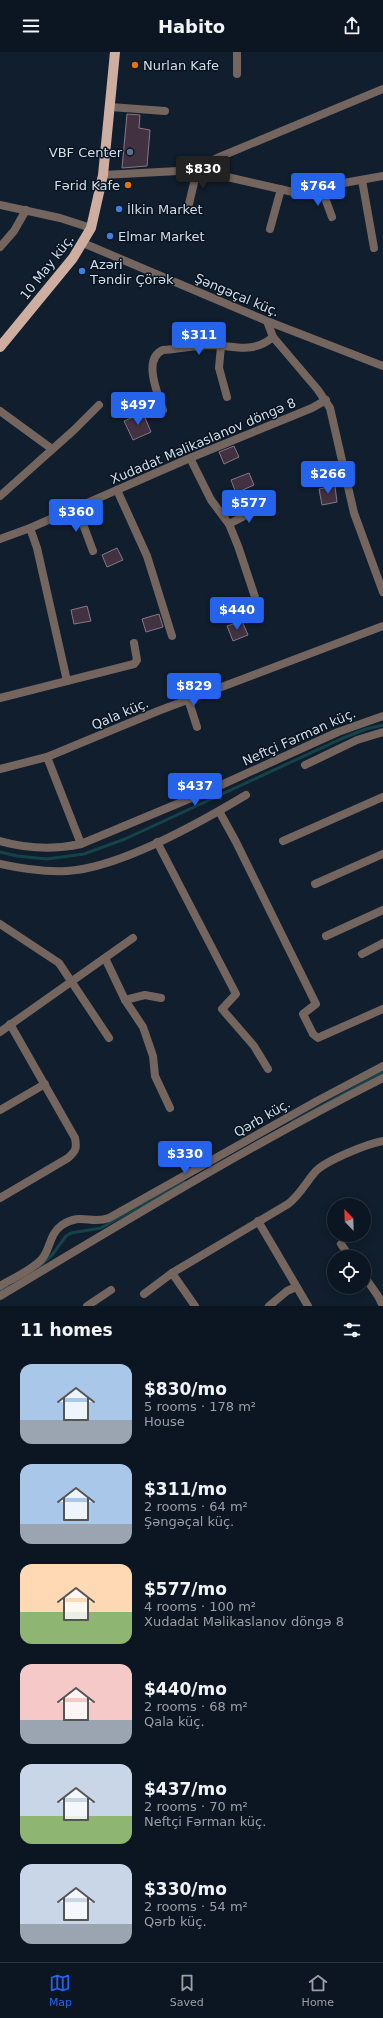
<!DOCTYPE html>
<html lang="en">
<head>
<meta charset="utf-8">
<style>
  body { margin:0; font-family:"DejaVu Sans",sans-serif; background:#1a232f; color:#f1f3f6; height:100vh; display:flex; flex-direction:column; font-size:15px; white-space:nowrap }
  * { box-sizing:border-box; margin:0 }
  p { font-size:13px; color:#9a9fa5 }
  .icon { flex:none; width:22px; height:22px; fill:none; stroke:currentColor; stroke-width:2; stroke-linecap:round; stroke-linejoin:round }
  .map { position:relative; height:1254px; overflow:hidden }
  .drawer { display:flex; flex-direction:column; background:#0c1622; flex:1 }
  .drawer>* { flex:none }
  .needle { width:26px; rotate:337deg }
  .buttons { position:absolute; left:327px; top:1146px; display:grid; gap:8px }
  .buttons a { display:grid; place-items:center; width:44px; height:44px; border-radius:50%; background:#0c1622; box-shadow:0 2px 10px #0003,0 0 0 1px #2c3540; font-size:20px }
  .price { position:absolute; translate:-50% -34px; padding:0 9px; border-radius:4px; background:#2563eb; color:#fff; font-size:13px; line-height:26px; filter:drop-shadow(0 1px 2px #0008) }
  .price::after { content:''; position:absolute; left:50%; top:24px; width:12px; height:9px; margin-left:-6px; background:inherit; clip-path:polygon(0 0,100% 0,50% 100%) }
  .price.current { background:#222; color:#fff }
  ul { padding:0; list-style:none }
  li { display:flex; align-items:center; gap:12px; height:100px; padding:0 20px }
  li span { display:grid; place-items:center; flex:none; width:112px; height:80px; border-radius:12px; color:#555 }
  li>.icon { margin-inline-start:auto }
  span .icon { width:48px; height:48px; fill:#fffc; stroke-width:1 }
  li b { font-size:17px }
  h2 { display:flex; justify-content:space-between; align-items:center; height:48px; padding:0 20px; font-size:17px }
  header { display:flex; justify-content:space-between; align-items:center; height:52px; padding:0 20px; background:#0c1622; font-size:18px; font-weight:700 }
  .menu { display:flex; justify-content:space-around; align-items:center; height:56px; border-top:1px solid #2c3540; background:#0c1622; font-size:11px; color:#9a9fa5 }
  .menu a { display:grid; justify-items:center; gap:2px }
  .menu .current { color:#2563eb }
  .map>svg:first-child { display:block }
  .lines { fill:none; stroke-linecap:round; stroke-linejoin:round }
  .stream { stroke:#144449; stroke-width:3 }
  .building { fill:#423241; stroke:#897687 }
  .minor { stroke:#75655f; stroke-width:8 }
  .tertiary { stroke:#75655f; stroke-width:8 }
  .primary { stroke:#cfaea2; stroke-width:10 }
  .food-dot { fill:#e8710a; stroke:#071523; stroke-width:1.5 }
  .service-dot { fill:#5c6f8a; stroke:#071523; stroke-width:1.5 }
  .shop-dot { fill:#3f7fe0; stroke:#071523; stroke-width:1.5 }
  .labels { text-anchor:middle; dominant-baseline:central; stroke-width:3; stroke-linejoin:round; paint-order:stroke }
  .poi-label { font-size:13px; fill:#d5dee8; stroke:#071523; text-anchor:start }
  .street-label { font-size:13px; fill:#d5dee8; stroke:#071523 }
</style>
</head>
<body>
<header><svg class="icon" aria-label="menu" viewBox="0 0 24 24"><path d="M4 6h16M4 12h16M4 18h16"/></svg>Habito<svg class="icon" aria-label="share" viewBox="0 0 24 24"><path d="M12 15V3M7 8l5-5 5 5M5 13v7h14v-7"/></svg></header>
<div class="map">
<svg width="383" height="1254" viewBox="0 0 383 1254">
  <rect width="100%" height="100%" fill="#101e2d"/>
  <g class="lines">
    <g class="stream">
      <path d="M0,800L17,804L47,807L84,802L125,787L343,686L366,677L383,673"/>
      <path d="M292,1070L383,1020"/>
      <path d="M39,1215L52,1203L66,1184L71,1181L101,1176L184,1130"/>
      <path d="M0,1239L7,1235"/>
    </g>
  </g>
  <g class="building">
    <path d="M127,62L140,63L139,76L150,78L147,114L122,116Z"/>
    <path d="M143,361L151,380L133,388L124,369Z"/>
    <path d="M234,394L239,405L224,412L219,400Z"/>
    <path d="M249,421L254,433L236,441L231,428Z"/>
    <path d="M335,434L337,450L322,453L319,437Z"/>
    <path d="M117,496L123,508L107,515L102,503Z"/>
    <path d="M87,554L91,569L74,572L71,558Z"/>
    <path d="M159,562L163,575L146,580L142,567Z"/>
    <path d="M242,569L248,583L233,589L227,574Z"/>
  </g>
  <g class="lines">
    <g class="minor">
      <path d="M237,0V22"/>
      <path d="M110,55L165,59"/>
      <path d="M103,123L197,118L217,106L383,37"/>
      <path d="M362,128L374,196"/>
      <path d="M322,138L332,165"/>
      <path d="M189,152L197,118L306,143L313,142L338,132L383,124"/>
      <path d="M270,177L281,137"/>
      <path d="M83,191L267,269L383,314"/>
      <path d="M0,195L14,179L26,158"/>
      <path d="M267,269L273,285L318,338L330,356L354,461L383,540"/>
      <path d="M221,294L219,316L227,345"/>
      <path d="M163,358C158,342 142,307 163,298C179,297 196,293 213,293C236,294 253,302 273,285"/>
      <path d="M0,359L52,397"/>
      <path d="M190,406L211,448L229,472L238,494L258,554"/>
      <path d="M117,438L147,504L172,584"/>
      <path d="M0,444L74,378L99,353"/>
      <path d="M77,456L93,499"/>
      <path d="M229,472L262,455"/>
      <path d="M30,476L37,496L67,629"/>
      <path d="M0,487L30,476L190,406L312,356L326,348"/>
      <path d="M0,646L134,612L137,608L134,591"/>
      <path d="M188,647L197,675"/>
      <path d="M47,705L81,792"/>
      <path d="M305,713L357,688L383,680"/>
      <path d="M0,717L47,705L158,659L383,574"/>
      <path d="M219,759L236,790L316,952L303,962L313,982L318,986L322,984L383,957"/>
      <path d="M0,789C28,797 53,798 81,792L208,739L338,680L383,664"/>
      <path d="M283,789L383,745"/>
      <path d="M157,790L236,942L222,957L254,994L268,1017"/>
      <path d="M0,812C22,817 45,820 67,819C120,816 201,770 246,743"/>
      <path d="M315,832L383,802"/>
      <path d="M0,872L59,911L109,986"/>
      <path d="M326,884L383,858"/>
      <path d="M362,902L383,891"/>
      <path d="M105,906L125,948L143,975L153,1004L155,1024L170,1056"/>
      <path d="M125,948L145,943L161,946"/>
      <path d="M0,980L133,886"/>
      <path d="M0,1058L45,1032"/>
      <path d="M0,1146L68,1106C76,1099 77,1096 75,1086L10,972"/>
      <path d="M258,1169L308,1254"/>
      <path d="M341,1192L350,1205"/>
      <path d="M172,1221L195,1254"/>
      <path d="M364,1224L378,1244L383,1254"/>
      <path d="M0,1234C13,1226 31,1219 42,1207C51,1196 49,1182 62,1173C81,1160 91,1173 109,1166L317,1049L383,1014"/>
      <path d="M144,1242L172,1221L288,1152C300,1143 306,1130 316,1119C327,1108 367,1092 383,1089"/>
      <path d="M0,1244C126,1169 252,1092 383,1026"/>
      <path d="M87,1254L111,1238"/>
      <path d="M269,1254L287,1239L296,1235"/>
    </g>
    <path class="tertiary" d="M0,153L60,166L91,176"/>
    <path class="primary" d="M0,295L73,206L91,176L103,123L115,0"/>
  </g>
  <g class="food-dot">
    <circle cx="135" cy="13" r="4"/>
    <circle cx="128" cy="133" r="4"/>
  </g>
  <circle class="service-dot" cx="130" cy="100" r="4"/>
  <g class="shop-dot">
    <circle cx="119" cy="157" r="4"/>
    <circle cx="110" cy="184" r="4"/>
    <circle cx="82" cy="219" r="4"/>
  </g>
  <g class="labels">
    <g class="poi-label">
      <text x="143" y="13">Nurlan Kafe</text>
      <text x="122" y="100" text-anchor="end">VBF Center</text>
      <text x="120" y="133" text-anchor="end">Fərid Kafe</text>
      <text x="127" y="157">İlkin Market</text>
      <text x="118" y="184">Elmar Market</text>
      <text x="90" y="212">Azəri<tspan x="90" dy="15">Təndir Çörək</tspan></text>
    </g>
    <g class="street-label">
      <text transform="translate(47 215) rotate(-52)">10 May küç.</text>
      <text transform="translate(237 243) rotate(23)">Şəngəçal küç.</text>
      <text transform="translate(203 389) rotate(-23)">Xudadat Məlikaslanov döngə 8</text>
      <text transform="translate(120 662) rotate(-23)">Qala küç.</text>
      <text transform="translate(299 685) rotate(-24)">Neftçi Fərman küç.</text>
      <text transform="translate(262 1066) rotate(-30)">Qərb küç.</text>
    </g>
  </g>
</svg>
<div class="buttons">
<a><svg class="needle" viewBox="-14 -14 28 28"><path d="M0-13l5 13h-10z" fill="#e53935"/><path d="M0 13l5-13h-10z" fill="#9a9fa5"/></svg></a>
<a><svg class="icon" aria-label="locate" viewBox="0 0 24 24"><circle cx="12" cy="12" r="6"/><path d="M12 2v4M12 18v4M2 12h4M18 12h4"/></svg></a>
</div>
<b class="price current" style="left:203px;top:138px">$830</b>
<b class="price" style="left:318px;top:155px">$764</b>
<b class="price" style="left:199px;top:304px">$311</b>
<b class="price" style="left:138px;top:374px">$497</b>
<b class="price" style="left:328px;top:443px">$266</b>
<b class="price" style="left:249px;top:472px">$577</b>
<b class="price" style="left:76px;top:481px">$360</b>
<b class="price" style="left:237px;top:579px">$440</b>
<b class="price" style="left:194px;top:655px">$829</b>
<b class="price" style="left:195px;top:755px">$437</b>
<b class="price" style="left:185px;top:1123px">$330</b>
</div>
<section class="drawer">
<h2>11 homes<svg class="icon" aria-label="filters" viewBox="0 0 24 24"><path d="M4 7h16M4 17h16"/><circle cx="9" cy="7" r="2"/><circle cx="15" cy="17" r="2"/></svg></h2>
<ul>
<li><span style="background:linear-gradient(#a9c7e8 70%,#9aa5b1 0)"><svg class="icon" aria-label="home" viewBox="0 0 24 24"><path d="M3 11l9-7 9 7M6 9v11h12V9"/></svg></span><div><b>$830/mo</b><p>5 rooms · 178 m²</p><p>House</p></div></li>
<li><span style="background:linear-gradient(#a9c7e8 75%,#9aa5b1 0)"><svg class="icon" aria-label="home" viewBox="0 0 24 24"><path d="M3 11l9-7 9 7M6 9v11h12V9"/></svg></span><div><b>$311/mo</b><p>2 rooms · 64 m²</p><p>Şəngəçal küç.</p></div></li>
<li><span style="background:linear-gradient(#ffd9b3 60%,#8fb573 0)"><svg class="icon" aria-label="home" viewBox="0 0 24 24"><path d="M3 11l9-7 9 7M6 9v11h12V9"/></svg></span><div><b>$577/mo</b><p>4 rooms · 100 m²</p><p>Xudadat Məlikaslanov döngə 8</p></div></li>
<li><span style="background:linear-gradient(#f6c9c9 70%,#9aa5b1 0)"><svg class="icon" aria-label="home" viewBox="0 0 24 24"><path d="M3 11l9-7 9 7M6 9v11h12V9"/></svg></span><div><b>$440/mo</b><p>2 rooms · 68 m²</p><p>Qala küç.</p></div></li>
<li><span style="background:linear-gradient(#c9d6e8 65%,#8fb573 0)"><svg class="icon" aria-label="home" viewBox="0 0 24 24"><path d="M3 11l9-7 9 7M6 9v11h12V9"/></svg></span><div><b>$437/mo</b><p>2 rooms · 70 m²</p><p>Neftçi Fərman küç.</p></div></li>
<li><span style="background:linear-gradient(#c9d6e8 75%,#9aa5b1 0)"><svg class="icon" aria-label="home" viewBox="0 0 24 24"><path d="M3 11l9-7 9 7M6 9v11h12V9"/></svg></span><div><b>$330/mo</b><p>2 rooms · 54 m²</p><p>Qərb küç.</p></div></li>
</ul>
</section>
<nav class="menu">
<a class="current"><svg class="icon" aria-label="map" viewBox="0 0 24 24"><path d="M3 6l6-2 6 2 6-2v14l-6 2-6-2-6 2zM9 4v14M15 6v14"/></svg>Map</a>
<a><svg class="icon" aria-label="saved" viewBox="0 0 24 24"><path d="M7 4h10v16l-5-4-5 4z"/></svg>Saved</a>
<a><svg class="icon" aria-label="home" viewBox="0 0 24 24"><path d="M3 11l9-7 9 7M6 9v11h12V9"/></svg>Home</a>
</nav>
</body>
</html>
